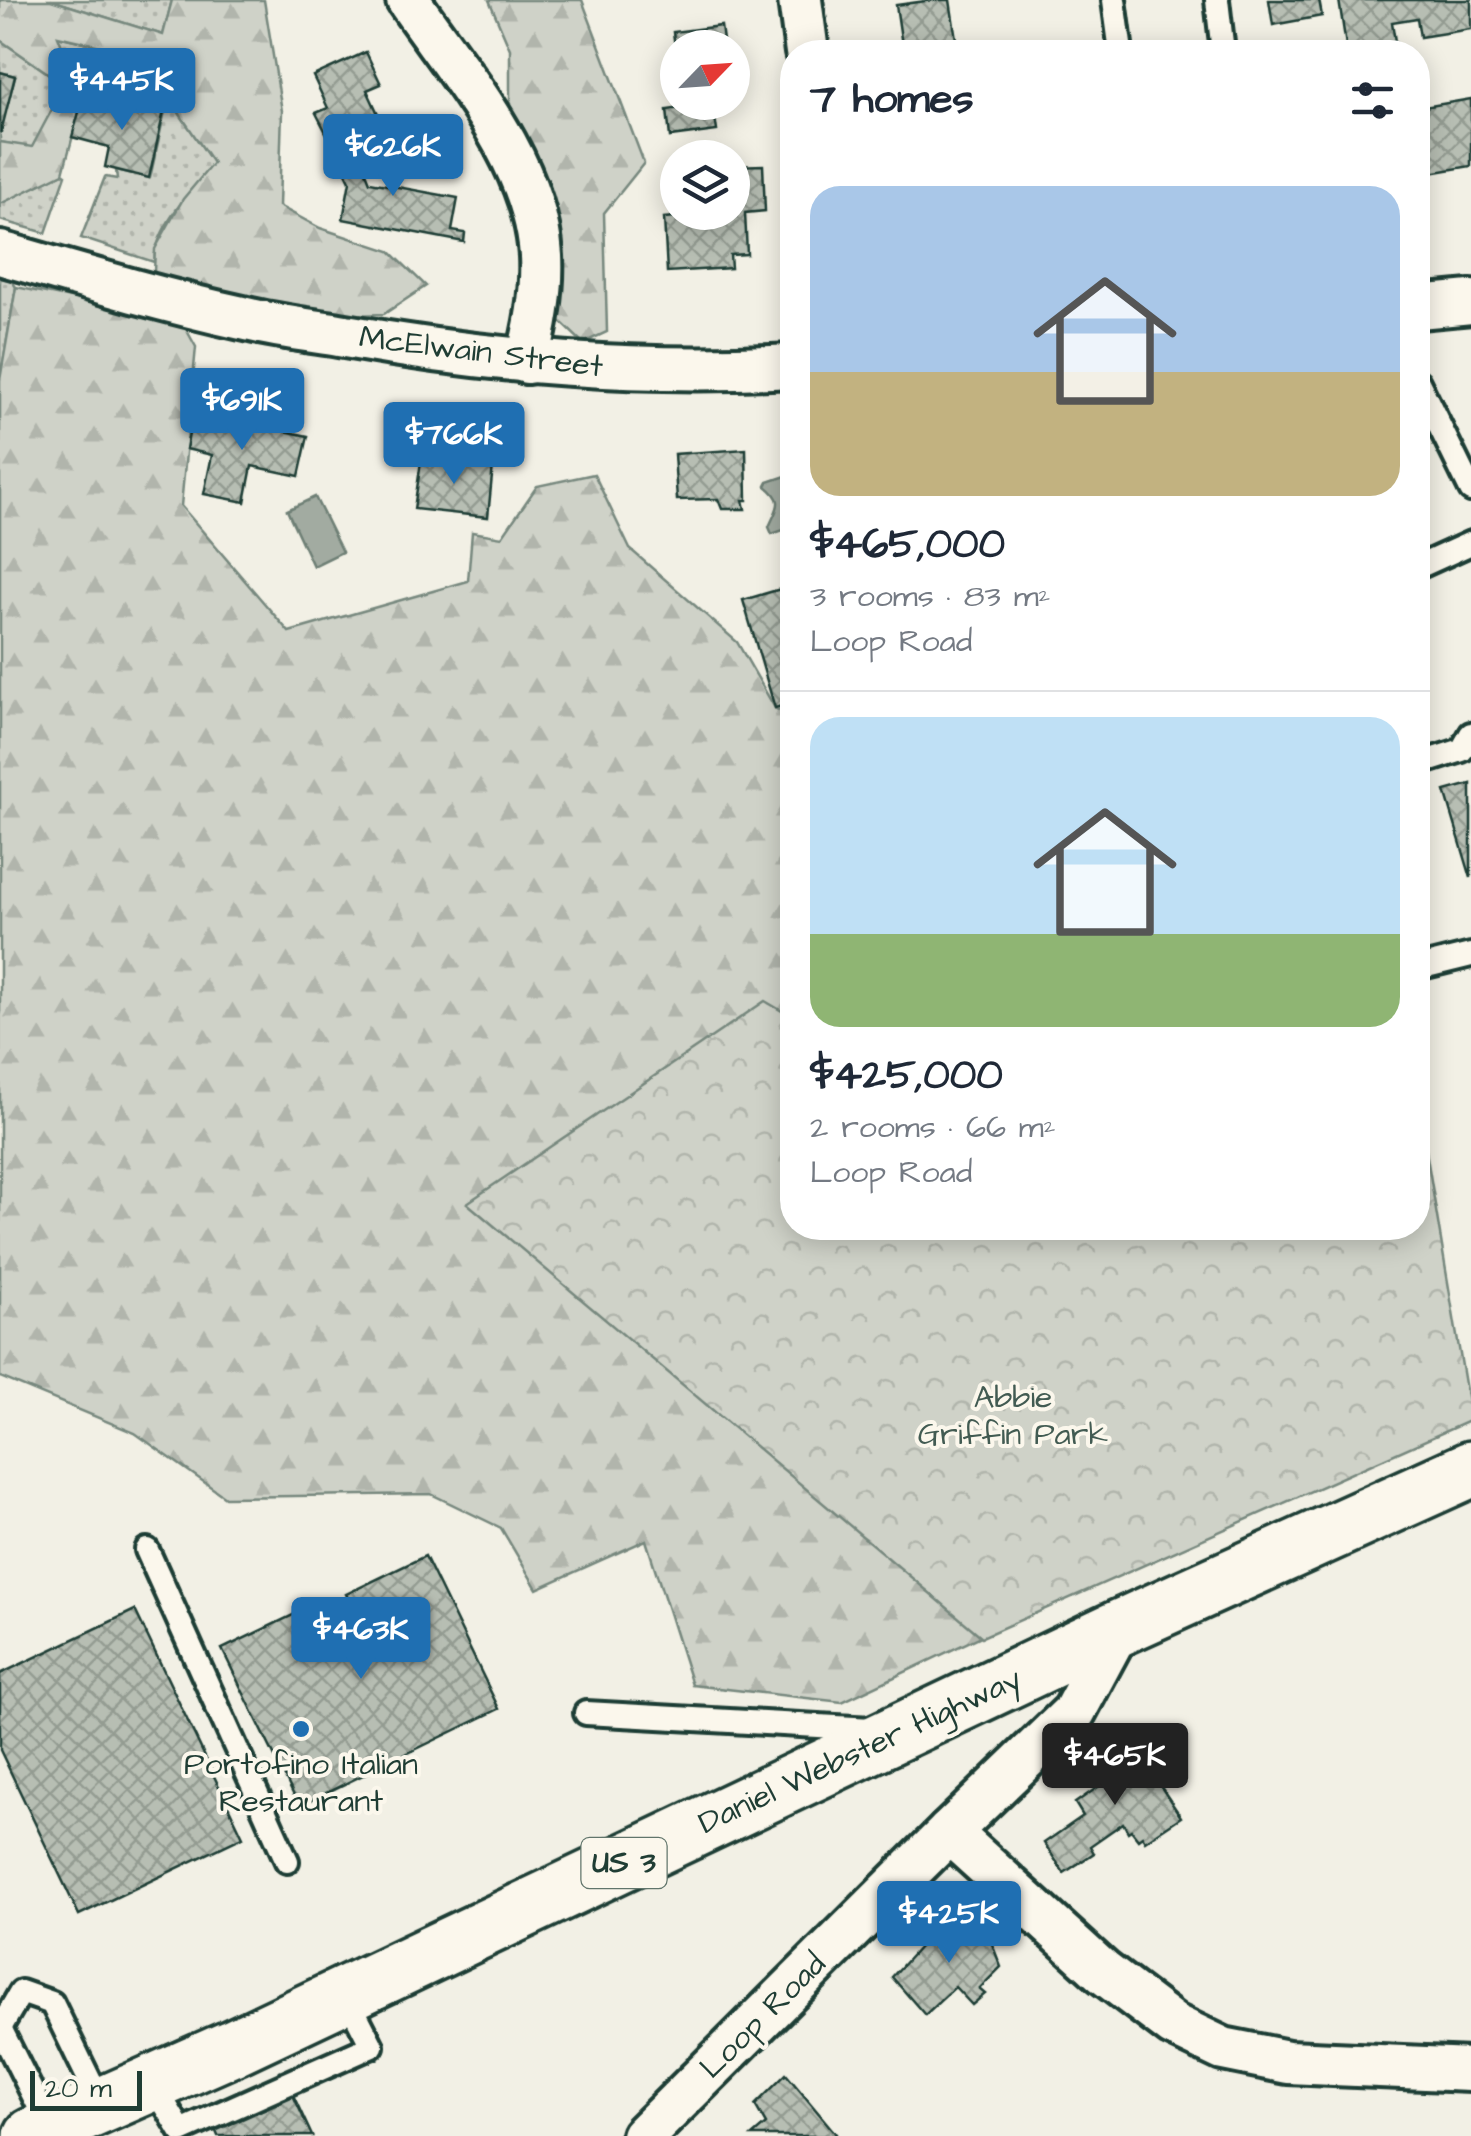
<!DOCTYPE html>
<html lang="en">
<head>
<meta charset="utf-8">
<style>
  body { margin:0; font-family:"Architects Daughter",sans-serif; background:#f2f2f3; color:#1f2937; height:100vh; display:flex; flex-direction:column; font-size:38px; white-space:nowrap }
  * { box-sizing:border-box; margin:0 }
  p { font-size:32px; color:#747a83 }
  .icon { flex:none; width:55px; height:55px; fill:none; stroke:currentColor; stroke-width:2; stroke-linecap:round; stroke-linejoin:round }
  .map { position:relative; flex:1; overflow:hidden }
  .side { position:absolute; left:780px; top:40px; width:650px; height:1200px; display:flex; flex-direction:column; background:#fff; border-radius:40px; box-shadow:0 5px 25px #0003 }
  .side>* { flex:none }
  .needle { width:65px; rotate:65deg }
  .controls { position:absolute; left:660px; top:30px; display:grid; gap:20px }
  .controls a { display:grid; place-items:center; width:90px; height:90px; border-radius:50%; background:#fff; box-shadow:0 5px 25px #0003; font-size:50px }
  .scale { position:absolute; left:30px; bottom:25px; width:112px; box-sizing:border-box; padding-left:10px; border:5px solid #1f3d34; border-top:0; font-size:28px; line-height:35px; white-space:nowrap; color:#1f3d34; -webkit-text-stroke:8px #fbf7ec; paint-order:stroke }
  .price { position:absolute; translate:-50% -85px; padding:0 22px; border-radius:10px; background:#1f6fb2; color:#fff; font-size:32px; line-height:65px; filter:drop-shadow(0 2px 5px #0008) }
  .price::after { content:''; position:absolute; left:50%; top:60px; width:30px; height:22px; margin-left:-15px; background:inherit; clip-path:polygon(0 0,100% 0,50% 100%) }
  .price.active { background:#222; color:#fff }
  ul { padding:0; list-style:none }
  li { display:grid; align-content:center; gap:20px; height:530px; padding:0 30px }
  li+li { border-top:2px solid #e0e1e3 }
  li span { display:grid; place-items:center; height:310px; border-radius:30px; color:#555 }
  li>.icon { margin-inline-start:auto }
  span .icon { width:180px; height:180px; fill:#fffc; stroke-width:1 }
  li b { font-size:42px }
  h2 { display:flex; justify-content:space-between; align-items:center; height:120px; padding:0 30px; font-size:42px }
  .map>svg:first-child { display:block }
  .grass { fill:url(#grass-dots); stroke:#77887e; stroke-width:2.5 }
  .forest { fill:url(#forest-firs); stroke:#77887e; stroke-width:2.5 }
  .park { fill:url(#park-crowns); stroke:#77887e; stroke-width:2.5 }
  .water { fill:#a2aba1; stroke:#6e7f75; stroke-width:2.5 }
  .building { fill:url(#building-cross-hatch); stroke:#1f3d34; stroke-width:2.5 }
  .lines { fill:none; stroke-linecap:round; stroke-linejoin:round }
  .lane-casing { stroke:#1f3d34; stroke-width:30 }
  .street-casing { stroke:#1f3d34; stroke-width:50 }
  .primary-casing { stroke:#1f3d34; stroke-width:62 }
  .lane { stroke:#fbf7ec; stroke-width:22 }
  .street { stroke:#fbf7ec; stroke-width:42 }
  .primary { stroke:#fbf7ec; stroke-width:55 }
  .poi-dot { fill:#1f6fb2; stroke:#fbf7ec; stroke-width:4 }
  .labels { text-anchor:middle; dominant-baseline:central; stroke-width:8; stroke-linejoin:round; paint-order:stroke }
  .shield { fill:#fbf7ec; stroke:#61756b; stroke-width:2.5 }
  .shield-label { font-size:30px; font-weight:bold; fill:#1f3d34 }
  .street-label { font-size:32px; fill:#1f3d34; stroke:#fbf7ec }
  .park-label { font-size:32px; fill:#425b52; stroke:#fbf7ec }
  .poi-label { font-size:32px; fill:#1f3d34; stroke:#fbf7ec }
</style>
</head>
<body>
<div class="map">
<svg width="1471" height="2136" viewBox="0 0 1471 2136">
  <defs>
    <pattern id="grass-dots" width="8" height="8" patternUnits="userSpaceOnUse" patternTransform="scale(2.5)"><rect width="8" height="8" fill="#cfd2c8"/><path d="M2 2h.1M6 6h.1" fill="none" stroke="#b1b5ac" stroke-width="1.8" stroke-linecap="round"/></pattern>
    <pattern id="forest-firs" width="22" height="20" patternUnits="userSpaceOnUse" patternTransform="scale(2.5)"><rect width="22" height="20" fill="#cfd2c8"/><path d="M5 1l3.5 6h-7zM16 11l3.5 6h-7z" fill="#b1b5ac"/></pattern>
    <pattern id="park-crowns" width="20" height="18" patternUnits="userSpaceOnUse" patternTransform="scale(2.5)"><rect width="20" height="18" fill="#cfd2c8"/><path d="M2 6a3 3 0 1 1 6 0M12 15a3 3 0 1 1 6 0" fill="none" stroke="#b1b5ac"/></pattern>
    <pattern id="building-cross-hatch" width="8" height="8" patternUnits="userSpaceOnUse" patternTransform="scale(2.5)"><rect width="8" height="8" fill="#b7beb3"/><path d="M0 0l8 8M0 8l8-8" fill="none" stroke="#949c92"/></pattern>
  </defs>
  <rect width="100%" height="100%" fill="#f2f0e5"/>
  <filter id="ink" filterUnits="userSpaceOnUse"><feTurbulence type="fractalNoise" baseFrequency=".01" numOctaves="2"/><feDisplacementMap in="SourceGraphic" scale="20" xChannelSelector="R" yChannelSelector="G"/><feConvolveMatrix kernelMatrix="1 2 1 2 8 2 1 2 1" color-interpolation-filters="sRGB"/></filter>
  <g filter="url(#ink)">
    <g class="grass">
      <path d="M51,0H172L163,35Z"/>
      <path d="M57,36L140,55L214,164C192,189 156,227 154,262L81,238L105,177L117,179L116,170L150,178L165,111L121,97L119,108L83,98Z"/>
      <path d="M0,40L65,85L32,148L0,142V132L15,76L0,72Z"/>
      <path d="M63,173L66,175L46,233L0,220V204Z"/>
      <path d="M0,278L11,280L16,287L0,380Z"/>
    </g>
    <g class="forest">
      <path d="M0,0H51L163,35L172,0H264L282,111L279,206L320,228L390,251L426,286L384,314L243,319L153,295L155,249L183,199L213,163L140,55L58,36L83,98L63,173L0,204V142L32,147L65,85L0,40Z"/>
      <path d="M489,0H582L644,163L604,213L607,332L583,343L539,301L510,153V49Z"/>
      <path d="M16,287L181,320L196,347L181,506L289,632L468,581L472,532L502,537L537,486L594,474L630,549L737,642L775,708L778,710L792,705V1228L1087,1586L842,1702L692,1685L646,1540L537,1589L501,1528L431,1494L225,1497L135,1433L0,1377V380Z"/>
    </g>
    <path class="park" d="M765,1001L792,1017V1228H1418V1103L1471,1420L982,1637L467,1203Z"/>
    <g class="water">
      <path d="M786,476L792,482V527L772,534L769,527C777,507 786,502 766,486L768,482Z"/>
      <path d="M315,497L342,552L313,566L287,510Z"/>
    </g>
    <g class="building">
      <path d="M933,0H950L958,52H903L896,5Z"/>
      <path d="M1269,0H1319L1322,16L1273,25Z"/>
      <path d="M1339,0H1471V29L1420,37L1417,18L1392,22L1396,48L1369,52H1347Z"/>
      <path d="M721,26L724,48H678V69L673,32Z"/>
      <path d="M366,52L381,84L367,90L380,118L331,142L316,113L328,108L313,76Z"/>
      <path d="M0,72L15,76L1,132H0Z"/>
      <path d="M120,97L164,111L149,178L105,167L109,147L72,137L83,98L119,108Z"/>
      <path d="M1471,99V166L1418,175V108Z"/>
      <path d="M682,102H713L717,131L670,137L667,110L682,108Z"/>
      <path d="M380,118L384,122L351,135L370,182L458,198L452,231L465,233L464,242L343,219L350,181L331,142Z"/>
      <path d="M763,165L765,211L745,213L747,254L730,255L731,268L667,272L664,218L732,212V166Z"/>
      <path d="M194,409L229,417L227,426L251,431L256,425L308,436L299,476L252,466L245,502L204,494L212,455L186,449Z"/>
      <path d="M746,449L747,500H743L745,509H722L718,499L677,500L674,454Z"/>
      <path d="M422,455L493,465L488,517L414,509Z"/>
      <path d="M791,586L792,703L775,708L743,600Z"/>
      <path d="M1471,784V878L1445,791Z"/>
      <path d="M425,1556L499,1709L299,1806L222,1649L312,1606L323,1631L356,1615L346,1594Z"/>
      <path d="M135,1610L243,1837L79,1915L0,1750V1674Z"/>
      <path d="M1126,1744L1139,1763L1146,1758L1162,1783L1159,1784L1181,1817L1145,1841L1142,1836L1138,1839L1131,1830L1128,1832L1123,1823L1090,1846L1094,1853L1064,1873L1044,1843L1083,1816L1075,1803L1101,1785L1090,1769Z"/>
      <path d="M958,1917L987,1931L1001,1967L979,1989L985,1994L972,2005L955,1987L925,2015L892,1977L930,1935L941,1942Z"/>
      <path d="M786,2074L836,2134L834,2136H752L766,2124L755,2105Z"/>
      <path d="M293,2095L312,2136H218L215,2129Z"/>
    </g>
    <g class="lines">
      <defs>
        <g id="lane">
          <path d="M1114,0L1121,52"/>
          <path d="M1217,0L1223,52"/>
          <path d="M1418,382L1471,490"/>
          <path d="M1418,567L1471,543"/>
          <path d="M1418,764L1462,750L1471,734"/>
          <path d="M1418,968L1471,955"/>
          <path d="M147,1550L287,1861"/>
          <path d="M586,1713L872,1729"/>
          <path d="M153,2084L181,2131L372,2046L346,1995"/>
          <path d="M50,2128L0,2028L21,1992L52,2003L102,2106"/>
        </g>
        <g id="street">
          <path d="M408,0C460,76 535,160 541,256C543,292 536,328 527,362"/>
          <path d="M800,0L807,52"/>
          <path d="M0,253C80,276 161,300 242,318C274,326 307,330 339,335C493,362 636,374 792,366"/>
          <path d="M1418,307L1471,302"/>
          <path d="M949,1832L1103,1972L1173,2025L1223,2049L1288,2062L1471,2070"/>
          <path d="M643,2136L949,1832L1074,1712L1119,1628"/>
        </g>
        <path id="primary" d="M32,2136L232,2048L1119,1628L1471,1469"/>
      </defs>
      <use href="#lane" class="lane-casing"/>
      <use href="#street" class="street-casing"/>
      <use href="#primary" class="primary-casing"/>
      <use href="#lane" class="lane"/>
      <use href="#street" class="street"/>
      <use href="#primary" class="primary"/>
    </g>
  </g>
  <circle class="poi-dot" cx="301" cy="1729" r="10"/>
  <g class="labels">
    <rect class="shield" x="581.5" y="1838" width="85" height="50" rx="8"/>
    <g class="shield-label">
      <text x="624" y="1863">US 3</text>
    </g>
    <g class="street-label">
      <text transform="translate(481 352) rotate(7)">McElwain Street</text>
      <text transform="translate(860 1751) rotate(-25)">Daniel Webster Highway</text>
      <text transform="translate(763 2016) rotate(-45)">Loop Road</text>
    </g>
    <g class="park-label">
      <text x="1013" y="1397">Abbie<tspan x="1013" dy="37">Griffin Park</tspan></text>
    </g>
    <g class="poi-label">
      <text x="301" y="1764">Portofino Italian<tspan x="301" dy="37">Restaurant</tspan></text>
    </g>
  </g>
</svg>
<div class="controls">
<a><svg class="needle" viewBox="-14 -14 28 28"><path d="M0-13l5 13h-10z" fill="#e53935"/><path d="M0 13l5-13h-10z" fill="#747a83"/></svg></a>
<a><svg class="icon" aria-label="layers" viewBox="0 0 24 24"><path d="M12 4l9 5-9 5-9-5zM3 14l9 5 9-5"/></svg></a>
</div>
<div class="scale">20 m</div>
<b class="price" style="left:122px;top:133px">$445K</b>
<b class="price" style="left:393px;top:199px">$626K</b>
<b class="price" style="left:242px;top:453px">$691K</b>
<b class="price" style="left:454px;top:487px">$766K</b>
<b class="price" style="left:361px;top:1682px">$463K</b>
<b class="price active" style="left:1115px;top:1808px">$465K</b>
<b class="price" style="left:949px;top:1966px">$425K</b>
<section class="side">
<h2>7 homes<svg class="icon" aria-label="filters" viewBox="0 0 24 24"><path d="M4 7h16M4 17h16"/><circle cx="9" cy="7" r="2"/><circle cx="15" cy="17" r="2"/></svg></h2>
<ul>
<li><span style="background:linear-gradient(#a9c7e8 60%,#c2b280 0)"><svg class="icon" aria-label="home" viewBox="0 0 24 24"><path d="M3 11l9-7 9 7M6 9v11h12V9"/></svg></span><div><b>$465,000</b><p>3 rooms · 83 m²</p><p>Loop Road</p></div></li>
<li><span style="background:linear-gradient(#bfe0f5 70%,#8fb573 0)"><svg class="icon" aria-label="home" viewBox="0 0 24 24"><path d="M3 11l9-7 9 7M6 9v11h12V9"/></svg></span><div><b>$425,000</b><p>2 rooms · 66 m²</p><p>Loop Road</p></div></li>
</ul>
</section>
</div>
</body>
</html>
